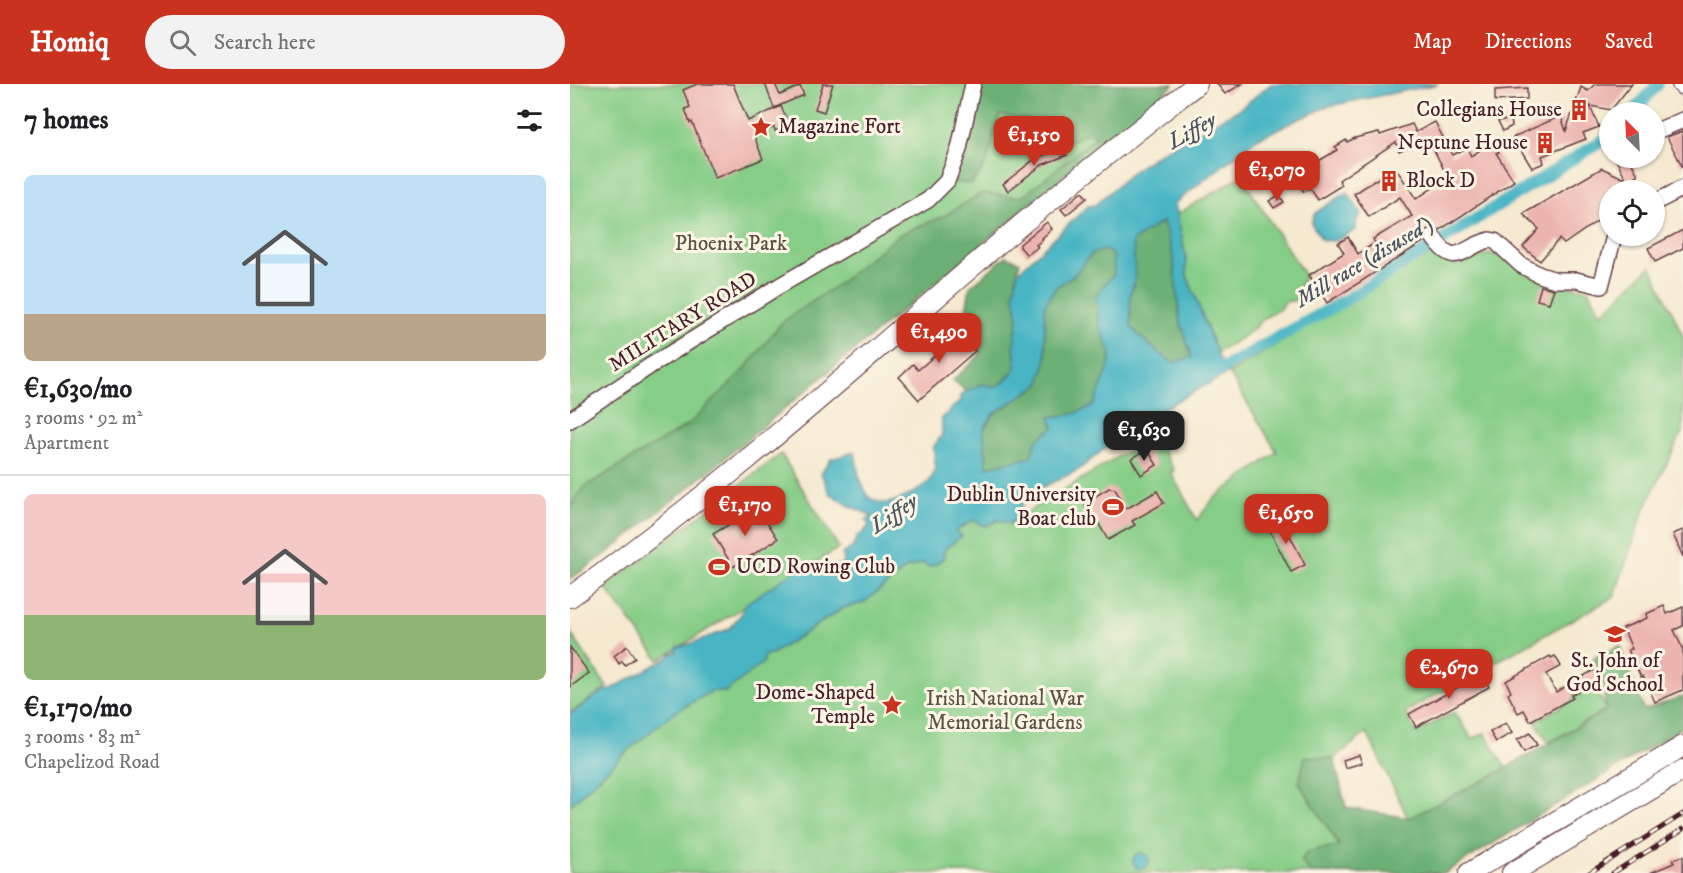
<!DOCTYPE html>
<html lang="en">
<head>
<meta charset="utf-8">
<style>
  body { margin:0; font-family:"IM FELL DW Pica",serif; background:#f2f2f2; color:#202124; height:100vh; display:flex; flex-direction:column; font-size:22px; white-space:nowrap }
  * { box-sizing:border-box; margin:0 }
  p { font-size:20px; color:#757577 }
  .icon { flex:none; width:33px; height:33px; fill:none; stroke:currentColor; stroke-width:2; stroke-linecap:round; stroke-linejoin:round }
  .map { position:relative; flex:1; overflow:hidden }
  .side { display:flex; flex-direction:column; background:#fff; width:570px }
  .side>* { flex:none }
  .needle { width:39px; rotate:336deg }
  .buttons { position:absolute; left:1029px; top:18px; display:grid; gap:12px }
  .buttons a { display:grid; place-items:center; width:66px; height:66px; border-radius:50%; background:#fff; box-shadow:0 2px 4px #0004; font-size:30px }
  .price { position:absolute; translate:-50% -51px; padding:0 14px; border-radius:12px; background:#c8321e; color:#fff; font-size:20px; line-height:39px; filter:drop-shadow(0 2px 3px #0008) }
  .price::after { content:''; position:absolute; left:50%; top:36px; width:18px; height:14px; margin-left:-9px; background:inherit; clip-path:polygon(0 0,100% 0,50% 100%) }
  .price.on { background:#222; color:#fff }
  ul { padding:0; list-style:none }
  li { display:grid; align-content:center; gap:12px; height:318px; padding:0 24px }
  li+li { border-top:2px solid #e0e0e0 }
  li span { display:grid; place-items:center; height:186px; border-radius:9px; color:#555 }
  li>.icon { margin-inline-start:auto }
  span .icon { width:108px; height:108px; fill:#fffc; stroke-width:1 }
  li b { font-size:26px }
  h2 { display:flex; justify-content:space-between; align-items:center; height:72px; padding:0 24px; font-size:26px }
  header { display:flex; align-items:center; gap:36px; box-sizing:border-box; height:84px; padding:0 30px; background:#c8321e; color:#fff }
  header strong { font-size:28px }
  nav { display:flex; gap:33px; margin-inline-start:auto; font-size:21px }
  .search { width:420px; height:54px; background:#f2f2f2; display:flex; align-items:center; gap:15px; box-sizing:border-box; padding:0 21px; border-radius:33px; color:#757577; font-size:22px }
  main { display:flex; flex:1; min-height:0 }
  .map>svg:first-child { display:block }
  .green { fill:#86cd87; stroke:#687659; stroke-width:1.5; fill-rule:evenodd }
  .forest { fill:#6cb074; stroke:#5b6850; stroke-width:1.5 }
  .water { fill:#48b5c4; stroke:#496a78; stroke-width:1.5; fill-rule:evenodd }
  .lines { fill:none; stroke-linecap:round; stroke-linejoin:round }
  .canal { stroke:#48b5c4; stroke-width:12 }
  .building { fill:#ecb4af }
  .minor-casing { stroke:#643d44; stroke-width:18 }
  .major-casing { stroke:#643d44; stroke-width:22 }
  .minor { stroke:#fff; stroke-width:15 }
  .major { stroke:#fff; stroke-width:20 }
  .rail-casing { stroke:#4a1f2b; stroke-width:5 }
  .rail { stroke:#fcf5e5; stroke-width:3; stroke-dasharray:9; stroke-linecap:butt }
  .labels { text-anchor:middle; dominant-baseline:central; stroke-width:6; stroke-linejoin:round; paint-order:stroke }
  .poi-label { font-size:21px; fill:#4a1f2b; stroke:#fcf5e5; text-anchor:end }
  .park-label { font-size:21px; fill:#5c5347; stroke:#fcf5e5 }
  .street-label { font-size:21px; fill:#4a1f2b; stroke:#fcf5e5 }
  .water-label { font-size:22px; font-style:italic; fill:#495461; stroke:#fcf5e5 }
</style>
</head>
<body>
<header>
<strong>Homiq</strong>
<div class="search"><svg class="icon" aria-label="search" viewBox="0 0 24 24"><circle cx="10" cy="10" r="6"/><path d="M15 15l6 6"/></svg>Search here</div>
<nav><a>Map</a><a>Directions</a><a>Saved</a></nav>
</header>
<main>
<section class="side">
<h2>7 homes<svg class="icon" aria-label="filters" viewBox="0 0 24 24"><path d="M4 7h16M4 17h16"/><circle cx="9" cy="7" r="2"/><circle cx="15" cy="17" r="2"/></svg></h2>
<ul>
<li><span style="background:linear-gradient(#bfe0f5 75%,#b9a48a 0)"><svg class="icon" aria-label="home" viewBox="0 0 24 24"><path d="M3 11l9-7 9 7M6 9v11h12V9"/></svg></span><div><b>€1,630/mo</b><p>3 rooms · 92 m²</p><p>Apartment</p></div></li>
<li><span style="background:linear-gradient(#f6c9c9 65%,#8fb573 0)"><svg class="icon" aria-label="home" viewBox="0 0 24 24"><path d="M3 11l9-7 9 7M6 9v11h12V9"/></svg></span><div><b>€1,170/mo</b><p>3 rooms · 83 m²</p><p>Chapelizod Road</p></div></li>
</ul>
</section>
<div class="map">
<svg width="1113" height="789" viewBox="0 0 1113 789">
  <rect width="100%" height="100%" fill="#fcf5e5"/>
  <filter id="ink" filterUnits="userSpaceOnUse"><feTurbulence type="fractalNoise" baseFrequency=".0167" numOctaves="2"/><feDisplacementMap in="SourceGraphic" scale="12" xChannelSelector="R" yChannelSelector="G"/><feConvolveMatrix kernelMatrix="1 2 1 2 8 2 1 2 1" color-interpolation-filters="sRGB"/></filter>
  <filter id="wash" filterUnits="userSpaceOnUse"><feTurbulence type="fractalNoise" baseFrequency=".008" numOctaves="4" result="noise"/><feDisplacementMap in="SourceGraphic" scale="24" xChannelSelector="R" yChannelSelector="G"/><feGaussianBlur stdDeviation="1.35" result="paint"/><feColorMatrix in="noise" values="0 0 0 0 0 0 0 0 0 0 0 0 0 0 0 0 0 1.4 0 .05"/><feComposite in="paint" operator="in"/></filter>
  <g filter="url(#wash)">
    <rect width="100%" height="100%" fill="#f5e9d0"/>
    <g class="green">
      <path d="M0,0H604L143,384L37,469L0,495Z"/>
      <path d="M671,92L735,192C729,200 731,208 726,216L715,218L711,224L696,233L679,249L647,269L617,192L616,174L607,130Z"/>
      <path d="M861,169L883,180L923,169L975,198L1019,206L1031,230L1081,182L1113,252V346L1074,426L1044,513L835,628L846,649L885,628L902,655L915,649L936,684L922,692L866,789H0V721L56,668L103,629L142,607L155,608L193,570H202L273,524L293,519L337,484L352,479L360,483L373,475L375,465L391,452L386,447L403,436L415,442L429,436L439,440L449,433L456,443L458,441L452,431L584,351L604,386L601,389L627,436L644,414L707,368L659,289ZM796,649H797L838,734L776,724L764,675Z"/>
      <path d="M211,370L269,464L89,576L35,503Z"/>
      <path d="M0,548L37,603L0,629Z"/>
      <path d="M1022,602L1037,625L978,659L965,637L1005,615L1003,611Z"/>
    </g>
    <g class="forest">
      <path d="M410,0H604L143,384L37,469L0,495V422L14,403L119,340L175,285L212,238L267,201L330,150L372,133L412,109L452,113L527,52L518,49L466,72L460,66V61L475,50L468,38L430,31L417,78L402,100L383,98Z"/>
      <path d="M594,137L603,172L610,236L622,274L603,279L579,261L561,243L560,212L565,195L563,156Z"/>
      <path d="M536,166L543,171L544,191L532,203L529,241L541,268L538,286L523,322L503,330L480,333L484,343L466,357L461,373L417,383L413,346L423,330L470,300L476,275L474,223L485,204L505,190L522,169Z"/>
      <path d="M436,172L450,178L448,184L444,211L448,234L444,260L446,284L433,299L424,303L412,300L397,308L383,296L409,272L411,267L399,252L395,232L400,203Z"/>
      <path d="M1050,562L1074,626L1113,612V643L875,789H741L731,777L737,768L769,761L729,699L735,672L764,675L776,724L839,734L922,692L1036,626L1032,595L1023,574Z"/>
    </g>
    <g class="water">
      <path d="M701,0H869L759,22L729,35L687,55L605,119L616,174L617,192L648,272L659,289L568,338L508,386L467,406V413L450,421L454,427L439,440L429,436L415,442L403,436L386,447L392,452L375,465L373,475L360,483L352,479L337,484L293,519L273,524L202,570L194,571V578L155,608L142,607L103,629L56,668L0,721V630L35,606H40L99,573L102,569H106L107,563L117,561L159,545L173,528L174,521L232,482L236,481L244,486L253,484L259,486L273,479L274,474L272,470L283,463L287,452L294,448L299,441L296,436L302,432L278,421L260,410L251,389L261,375L285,368L289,392L298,413C303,415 310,420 316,419C328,418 357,404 362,393C367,384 365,373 363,364L372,351V334L390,317L392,310L413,300L425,303L433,299L446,284L444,260L448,234L444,211L447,189L518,122L525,121L567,84L601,62L668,26ZM593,137L603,172L610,236L622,273L603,279L579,261L561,243L560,212L565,195L563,157ZM536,166L543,171L544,191L532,203L526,213L529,241L541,269L538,286L523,322L503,330L480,333L484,343L466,357L461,373L417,383L413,346L423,330L470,300L476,275L474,223L485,204L505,190L522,169Z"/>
      <path d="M777,108L791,129L786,139V146L765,157L752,156L741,139L745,129Z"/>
      <circle cx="571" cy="777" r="8"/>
    </g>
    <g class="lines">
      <g class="canal">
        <path d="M1063,28L1088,0"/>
        <path d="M642,290L774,217L1040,52"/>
      </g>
    </g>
    <g id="blocks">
      <g class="building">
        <path d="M127,0H163L178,37L211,22L219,42L205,47L204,43L184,52L193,75L145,94L122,38L120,39L115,25L120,23L113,6Z"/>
        <path d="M195,0H205L210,11L230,2L234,11L204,24Z"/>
        <path d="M253,0H263L254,28L245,25Z"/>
        <path d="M647,0H672L655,10Z"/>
        <path d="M1025,0H1062L1041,26L1020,22L1029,43L1013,49L1016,55L972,72L974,79L962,84L943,53L991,32L996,47L1011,3L1018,7Z"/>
        <path d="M957,4V15L925,17V6Z"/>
        <path d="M941,35L942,42L933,47L928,37Z"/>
        <path d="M865,38L882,71L897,64L901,72L923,58L929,68L926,69L944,97L870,146L862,143L858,145L854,150L853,158L757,219L739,191L774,169L768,159L778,153L788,170L805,159L803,155L842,132L830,113L799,133L784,110L825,83L846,115L878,94L858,54L829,67L826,58L769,96L772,101L748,116L740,104L734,108L727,96L749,82L747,78L767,66L765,63L776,56L777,58L785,54L809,48L810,51L842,40L846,48Z"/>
        <path d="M464,39L468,48L451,57L446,49Z"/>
        <path d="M1113,47V84L1097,53Z"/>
        <path d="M493,63L497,71L472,81L438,107L433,100L466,74Z"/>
        <path d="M1045,74H1059L1068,91L1058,97L1064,106H1040V128L994,160L989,155L970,177L953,163L969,145L953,130L1032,84L1057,96Z"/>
        <path d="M512,108L517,114L496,131L491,125Z"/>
        <path d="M709,111L714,118L704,124L699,117Z"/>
        <path d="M477,138L482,145L472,154L473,155L466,161L468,163L457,171L450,163V160Z"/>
        <path d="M1113,146V164L1085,178L1078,164Z"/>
        <path d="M971,202L984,205L979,219L967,216Z"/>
        <path d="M386,240L394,250L392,252L405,267L349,316L329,293L343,280L348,286L376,262L369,254Z"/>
        <path d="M577,365L587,381L571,391L561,375Z"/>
        <path d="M539,404L545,405L556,425L587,407L594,419L562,437L565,441L538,456L526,435L523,436L515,422L517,417Z"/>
        <path d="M188,423L208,455L163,483L143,450Z"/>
        <path d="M711,434L735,481L721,488L697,441Z"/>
        <path d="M1113,446V473L1103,450Z"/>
        <path d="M1094,522L1097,530L1113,523V542L1104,546L1113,566V606L1085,618L1073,592L1071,593L1058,566L1062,565L1053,544L1077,534L1076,530Z"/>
        <path d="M57,562L65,574L55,581L52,577L49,580L44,572Z"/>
        <path d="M0,563L19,589L0,603Z"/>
        <path d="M980,572L981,574L985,572L991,582L976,590L986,608L1024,586L1030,597L1001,611L1003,614L960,637L954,626L948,629L938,610L941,608L936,597Z"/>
        <path d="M912,590L919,603L846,643L839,630Z"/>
        <path d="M936,639L942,649L926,658L920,648Z"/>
        <path d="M960,649L967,661L954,668L947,656Z"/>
        <path d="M789,671L792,679L775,684L773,676Z"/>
        <path d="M1113,772V789H1080L1104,779L1102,776Z"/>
      </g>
    </g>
  </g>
  <g filter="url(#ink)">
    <use href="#blocks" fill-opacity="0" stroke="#643d44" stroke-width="1.5"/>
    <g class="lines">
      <defs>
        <g id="minor">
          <path d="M1084,48L1113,36"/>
          <path d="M1084,119L1113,104"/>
          <path d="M863,153C886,187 892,162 920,156L925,157L951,181L970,191L986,196H1006L1031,202L1044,152"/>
          <path d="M0,336L80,282L209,202L358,116L377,97L389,65L403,0"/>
        </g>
        <g id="major">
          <path d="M1112,0L1113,1"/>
          <path d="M0,513C152,404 291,278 433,156C496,102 562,51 627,0"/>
          <path d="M899,789L1113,662"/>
          <path d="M942,789L1113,686"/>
        </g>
      </defs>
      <use href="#minor" class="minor-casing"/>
      <use href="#major" class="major-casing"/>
      <use href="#minor" class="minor"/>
      <use href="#major" class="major"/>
      <defs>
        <g id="rail">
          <path d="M1019,789L1113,730"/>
          <path d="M1043,789L1113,745"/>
        </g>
      </defs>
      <use href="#rail" class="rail-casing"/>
      <use href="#rail" class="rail"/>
    </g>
  </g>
  <defs>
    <symbol id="building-bare" viewBox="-9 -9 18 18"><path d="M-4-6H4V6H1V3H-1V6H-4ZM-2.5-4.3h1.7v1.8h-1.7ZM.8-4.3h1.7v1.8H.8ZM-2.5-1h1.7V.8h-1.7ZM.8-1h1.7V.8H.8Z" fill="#c8321e" stroke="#fcf5e5" stroke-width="2.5" paint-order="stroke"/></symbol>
    <symbol id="sight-bare" viewBox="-9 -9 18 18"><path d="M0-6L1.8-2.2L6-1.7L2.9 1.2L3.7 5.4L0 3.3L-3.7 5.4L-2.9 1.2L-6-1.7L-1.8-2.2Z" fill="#c8321e" stroke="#fcf5e5" stroke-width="2.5" paint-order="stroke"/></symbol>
    <symbol id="stadium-bare" viewBox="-9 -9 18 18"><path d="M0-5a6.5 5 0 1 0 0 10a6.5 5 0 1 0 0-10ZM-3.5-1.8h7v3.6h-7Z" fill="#c8321e" stroke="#fcf5e5" stroke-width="2.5" paint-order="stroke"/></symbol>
    <symbol id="school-bare" viewBox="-9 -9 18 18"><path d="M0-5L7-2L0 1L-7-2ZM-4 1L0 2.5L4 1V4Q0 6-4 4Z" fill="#c8321e" stroke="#fcf5e5" stroke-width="2.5" paint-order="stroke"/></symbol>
  </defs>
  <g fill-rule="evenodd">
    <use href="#building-bare" x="994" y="11" width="30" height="30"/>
    <use href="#sight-bare" x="176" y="28" width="30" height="30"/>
    <use href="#building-bare" x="960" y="44" width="30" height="30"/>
    <use href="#building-bare" x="804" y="82" width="30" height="30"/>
    <use href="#stadium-bare" x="528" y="408" width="30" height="30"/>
    <use href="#stadium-bare" x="134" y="468" width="30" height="30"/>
    <use href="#school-bare" x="1030" y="535" width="30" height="30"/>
    <use href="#sight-bare" x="307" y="606" width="30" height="30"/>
  </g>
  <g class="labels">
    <g class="poi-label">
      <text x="992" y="26">Collegians House</text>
      <text x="208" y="43" text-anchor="start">Magazine Fort</text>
      <text x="958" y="59">Neptune House</text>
      <text x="836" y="97" text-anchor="start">Block D</text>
      <text x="526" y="411">Dublin University<tspan x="526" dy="24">Boat club</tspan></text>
      <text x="166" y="483" text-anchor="start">UCD Rowing Club</text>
      <text x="1045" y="577" text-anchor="middle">St. John of<tspan x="1045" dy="24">God School</tspan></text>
      <text x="305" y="609">Dome-Shaped<tspan x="305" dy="24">Temple</tspan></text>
    </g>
    <g class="park-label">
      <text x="161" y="160">Phoenix Park</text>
      <text x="435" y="615">Irish National War<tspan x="435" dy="24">Memorial Gardens</tspan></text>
    </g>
    <g class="street-label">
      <text transform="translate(113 238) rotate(-32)">MILITARY ROAD</text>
    </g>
    <g class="water-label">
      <text transform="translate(622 47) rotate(-29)">Liffey</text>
      <text transform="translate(794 178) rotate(-31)">Mill race (disused)</text>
      <text transform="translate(324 430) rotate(-34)">Liffey</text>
    </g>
  </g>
</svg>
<div class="buttons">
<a><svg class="needle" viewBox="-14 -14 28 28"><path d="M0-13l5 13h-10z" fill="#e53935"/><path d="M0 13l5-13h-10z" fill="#757577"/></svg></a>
<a><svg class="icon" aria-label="locate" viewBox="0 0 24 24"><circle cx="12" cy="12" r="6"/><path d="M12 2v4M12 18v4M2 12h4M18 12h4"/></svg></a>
</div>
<b class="price" style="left:464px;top:83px">€1,150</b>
<b class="price" style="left:707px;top:118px">€1,070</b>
<b class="price" style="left:369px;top:280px">€1,490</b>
<b class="price on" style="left:574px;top:378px">€1,630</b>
<b class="price" style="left:175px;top:453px">€1,170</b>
<b class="price" style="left:716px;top:461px">€1,650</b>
<b class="price" style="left:879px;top:616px">€2,670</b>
</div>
</main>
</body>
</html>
